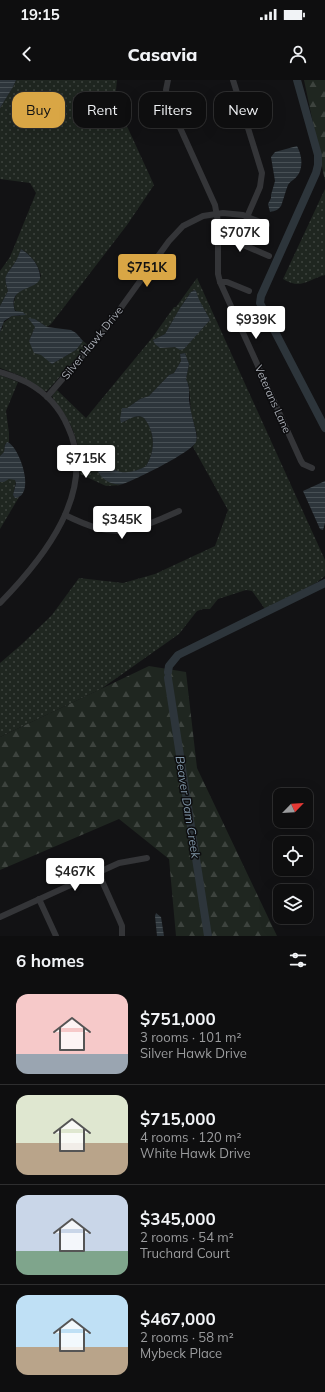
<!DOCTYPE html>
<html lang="en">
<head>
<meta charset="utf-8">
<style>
  body { margin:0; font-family:Mulish,sans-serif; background:#171718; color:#f1f3f6; height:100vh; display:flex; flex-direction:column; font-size:15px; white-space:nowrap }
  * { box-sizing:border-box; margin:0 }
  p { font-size:13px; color:#9b9c9e }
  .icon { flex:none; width:22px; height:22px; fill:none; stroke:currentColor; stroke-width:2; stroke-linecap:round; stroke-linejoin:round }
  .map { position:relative; height:856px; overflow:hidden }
  .panel { display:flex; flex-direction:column; background:#0e0e0f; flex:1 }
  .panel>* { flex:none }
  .hud { position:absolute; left:12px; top:12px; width:301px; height:36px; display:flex; gap:8px }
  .needle { width:26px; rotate:65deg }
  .controls { position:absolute; left:273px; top:708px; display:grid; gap:8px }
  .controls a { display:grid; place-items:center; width:40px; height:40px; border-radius:8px; background:#0e0e0f; box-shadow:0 4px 16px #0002,0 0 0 1px #2e2e2f; font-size:20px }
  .price { position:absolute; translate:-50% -34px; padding:0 9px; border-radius:4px; background:#fff; color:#222; font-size:13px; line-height:26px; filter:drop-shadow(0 1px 2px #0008) }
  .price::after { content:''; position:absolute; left:50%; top:24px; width:12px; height:9px; margin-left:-6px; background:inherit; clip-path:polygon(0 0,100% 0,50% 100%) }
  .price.selected { background:#d9a645; color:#111 }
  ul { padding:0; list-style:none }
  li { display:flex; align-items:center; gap:12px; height:100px; padding:0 16px }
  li+li { border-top:1px solid #2e2e2f }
  li span { display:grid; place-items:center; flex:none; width:112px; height:80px; border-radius:12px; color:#555 }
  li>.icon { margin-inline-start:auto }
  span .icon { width:48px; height:48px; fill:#fffc; stroke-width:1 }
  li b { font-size:17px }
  h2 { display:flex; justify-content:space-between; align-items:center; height:48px; padding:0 16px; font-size:17px }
  .pill { padding:0 14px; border-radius:12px; background:#0e0e0f; box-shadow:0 4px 16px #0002,0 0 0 1px #2e2e2f; font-size:14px; line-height:36px }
  .pill.selected { background:#d9a645; color:#111 }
  .status { display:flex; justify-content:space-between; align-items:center; height:28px; padding:0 20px; background:#0e0e0f; direction:ltr }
  .status svg { height:11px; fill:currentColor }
  header { display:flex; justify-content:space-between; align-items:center; height:52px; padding:0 16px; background:#0e0e0f; font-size:18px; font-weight:800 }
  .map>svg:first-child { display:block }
  .grass { fill:url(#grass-dots); fill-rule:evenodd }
  .forest { fill:url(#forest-firs) }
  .water { fill:url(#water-rules) }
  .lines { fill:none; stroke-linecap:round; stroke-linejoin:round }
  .river { stroke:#2d353b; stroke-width:8 }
  .minor { stroke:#343538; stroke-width:6 }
  .labels { text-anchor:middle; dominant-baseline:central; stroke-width:3; stroke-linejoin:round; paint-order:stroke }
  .street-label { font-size:11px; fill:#a6aab2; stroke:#0d0d0f }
  .water-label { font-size:12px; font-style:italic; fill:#8197a9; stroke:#0d0d0f }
</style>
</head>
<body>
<div class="status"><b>19:15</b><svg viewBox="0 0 49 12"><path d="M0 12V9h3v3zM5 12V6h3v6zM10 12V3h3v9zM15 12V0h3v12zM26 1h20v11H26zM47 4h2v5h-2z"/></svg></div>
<header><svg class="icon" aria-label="back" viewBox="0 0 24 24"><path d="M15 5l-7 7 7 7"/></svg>Casavia<svg class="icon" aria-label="person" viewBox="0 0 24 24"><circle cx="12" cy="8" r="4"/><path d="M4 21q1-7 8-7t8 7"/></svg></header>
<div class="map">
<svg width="325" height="856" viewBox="0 0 325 856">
  <defs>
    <pattern id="grass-dots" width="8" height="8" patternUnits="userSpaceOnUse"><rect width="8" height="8" fill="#1f2620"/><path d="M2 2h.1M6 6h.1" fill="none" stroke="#3d433e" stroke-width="1.8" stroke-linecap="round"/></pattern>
    <pattern id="forest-firs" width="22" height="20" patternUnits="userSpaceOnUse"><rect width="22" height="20" fill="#1f2620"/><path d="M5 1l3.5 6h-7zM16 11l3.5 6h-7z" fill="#3d433e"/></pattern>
    <pattern id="water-rules" width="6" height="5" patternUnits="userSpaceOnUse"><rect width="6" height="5" fill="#2d353b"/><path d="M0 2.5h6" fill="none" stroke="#485055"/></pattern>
  </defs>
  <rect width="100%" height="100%" fill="#121214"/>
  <g class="grass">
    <path d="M16,0H117L115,20L154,105L127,145L51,244L47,247L35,239V247L29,261L52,284L76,270L83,261L88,265L47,311H44L21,296L0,288V252L3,247L2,244L12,236H20L23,232H17C14,229 14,227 14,223C16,206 27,211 34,204C37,202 39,199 41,196C39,185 30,174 21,169C19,174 17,180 14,184C6,196 3,196 8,211L0,226V191L10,177L36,113L30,103L0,99V28L13,7Z"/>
    <path d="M325,109V195C307,200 301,210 283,199Z"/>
    <path d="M197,198L325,480V496L316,503L265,529L252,511L246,510L218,519L210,529H203L197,531L179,554L101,609L0,657V583L22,564L52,535L79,498L123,503L155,494L215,466L228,430L193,367L196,361L197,355L191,332L189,306L186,299L189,284L185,273L180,274L181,281L174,293L169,295L149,316L140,319L127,328L124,343C128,338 139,334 144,338C155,352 156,370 146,386C137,392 119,397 111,386C108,381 110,375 107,370L111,403L121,405L106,406L80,394C81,374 77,354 66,337C62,329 55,324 52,316L57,310L86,338L152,258L174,227H176ZM194,210L196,211L198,220L206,232L209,241L184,269L175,267L160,268L153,260L165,254L180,228L190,213Z"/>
    <path d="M0,295L18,302L6,331L9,353V362L5,364L4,372L0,376Z"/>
    <path d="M9,399H14L16,401L13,415L15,418L19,417L0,449V402L4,401Z"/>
  </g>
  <g class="forest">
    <path d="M304,0H325V101Z"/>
    <path d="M149,586L186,592L197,688L277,856H176L169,779L119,739L0,790V657Z"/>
  </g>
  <g class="water">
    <path d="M0,0H16L13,7L0,28Z"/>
    <path d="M297,66C301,74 303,82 300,91C297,99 291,100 288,105C286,110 282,124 281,126C278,130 275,131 270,132L268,124L271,118V115L275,101L271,77L275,72Z"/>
    <path d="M21,169C31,175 41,187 40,199C35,211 7,206 15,231L23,232L26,235L12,236L4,241L0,252V226L8,211C3,195 6,196 14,184C17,180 19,174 21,169Z"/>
    <path d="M195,210L196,211C199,222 206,231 210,240L184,269L180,270L175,267L160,268L155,264L153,260L165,254L180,228L191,212Z"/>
    <path d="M28,238L35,239L47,247L71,250L76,253L83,261L76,270L52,284L41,275L34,273L29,261L35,247Z"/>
    <path d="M185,273L189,284L186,299C190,307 189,311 189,320C190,328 192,336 194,344C195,349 198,356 196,362C192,372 135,400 123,404C120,405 114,404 111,403C95,397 88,374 107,370L109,372C109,375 109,379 110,382C114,398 137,392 146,386C156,370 155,352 144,338C137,333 128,340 121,343L120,339L122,328H127L140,319L149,316L169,295L174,293L181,281L180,274Z"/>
    <path d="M7,362C19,365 37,416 15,418L13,415L16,403L15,400L9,399L4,402H0V376L4,372L5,365Z"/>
    <path d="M325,401V443L323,450L320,449L303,411Z"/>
    <path d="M156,833L161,837L164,856H157L155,836Z"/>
  </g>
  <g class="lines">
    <g class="river">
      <path d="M297,0L318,75V85L316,93L261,216L260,223L325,348"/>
      <path d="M168,592L169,586L178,575L325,503"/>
      <path d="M168,598L208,856"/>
    </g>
    <g class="minor">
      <path d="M168,0L166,10L167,19L215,125L218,142V194L220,202L301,381L303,384L312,388"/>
      <path d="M233,0L262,93L260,107L247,137"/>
      <path d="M218,154L269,176"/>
      <path d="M220,202H227L249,211"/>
      <path d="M0,292C9,295 19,298 28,303C46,313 60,328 68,347C98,411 43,479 0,523"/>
      <path d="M47,317L107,247L169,161L183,146L203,136L223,133L243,135L267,145"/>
      <path d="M65,435C116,460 129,453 179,431"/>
      <path d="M98,792L119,839L122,846V856"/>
      <path d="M39,819L56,856"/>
      <path d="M0,837L119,783L147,778"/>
    </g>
  </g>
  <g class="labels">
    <g class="street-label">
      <text transform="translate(92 263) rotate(-51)">Silver Hawk Drive</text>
      <text transform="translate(273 319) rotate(66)">Veterans Lane</text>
    </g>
    <g class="water-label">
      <text transform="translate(188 727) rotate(81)">Beaver Dam Creek</text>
    </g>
  </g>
</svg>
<div class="controls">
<a><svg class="needle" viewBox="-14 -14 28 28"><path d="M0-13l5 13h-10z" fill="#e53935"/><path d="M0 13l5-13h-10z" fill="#9b9c9e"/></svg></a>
<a><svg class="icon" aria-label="locate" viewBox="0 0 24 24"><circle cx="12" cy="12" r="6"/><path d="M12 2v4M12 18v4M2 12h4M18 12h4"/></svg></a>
<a><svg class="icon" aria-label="layers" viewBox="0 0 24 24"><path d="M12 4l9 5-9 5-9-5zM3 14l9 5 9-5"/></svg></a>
</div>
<b class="price" style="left:240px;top:173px">$707K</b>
<b class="price selected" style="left:147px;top:208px">$751K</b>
<b class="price" style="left:256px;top:260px">$939K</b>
<b class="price" style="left:86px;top:399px">$715K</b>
<b class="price" style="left:122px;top:460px">$345K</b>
<b class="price" style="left:75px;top:812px">$467K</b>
<div class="hud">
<a class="pill selected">Buy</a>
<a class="pill">Rent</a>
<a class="pill">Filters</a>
<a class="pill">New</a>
</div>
</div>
<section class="panel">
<h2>6 homes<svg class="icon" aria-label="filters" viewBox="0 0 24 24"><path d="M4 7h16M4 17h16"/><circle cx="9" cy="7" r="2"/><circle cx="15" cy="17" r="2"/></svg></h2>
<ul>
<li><span style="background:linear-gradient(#f6c9c9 75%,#9aa5b1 0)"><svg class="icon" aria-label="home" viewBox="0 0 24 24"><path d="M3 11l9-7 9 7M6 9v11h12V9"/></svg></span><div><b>$751,000</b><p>3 rooms · 101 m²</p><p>Silver Hawk Drive</p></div></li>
<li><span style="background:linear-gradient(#dfe7d0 60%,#b9a48a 0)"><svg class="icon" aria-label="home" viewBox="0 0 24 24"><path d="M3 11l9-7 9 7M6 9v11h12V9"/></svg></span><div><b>$715,000</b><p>4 rooms · 120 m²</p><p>White Hawk Drive</p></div></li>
<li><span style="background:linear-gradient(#c9d6e8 70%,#7fa58c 0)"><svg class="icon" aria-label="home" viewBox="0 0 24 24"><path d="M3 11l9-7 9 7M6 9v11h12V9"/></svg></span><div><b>$345,000</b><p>2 rooms · 54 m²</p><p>Truchard Court</p></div></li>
<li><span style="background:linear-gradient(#bfe0f5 65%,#b9a48a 0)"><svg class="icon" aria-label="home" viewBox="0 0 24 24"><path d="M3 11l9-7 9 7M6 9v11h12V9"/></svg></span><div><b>$467,000</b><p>2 rooms · 58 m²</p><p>Mybeck Place</p></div></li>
</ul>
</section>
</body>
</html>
